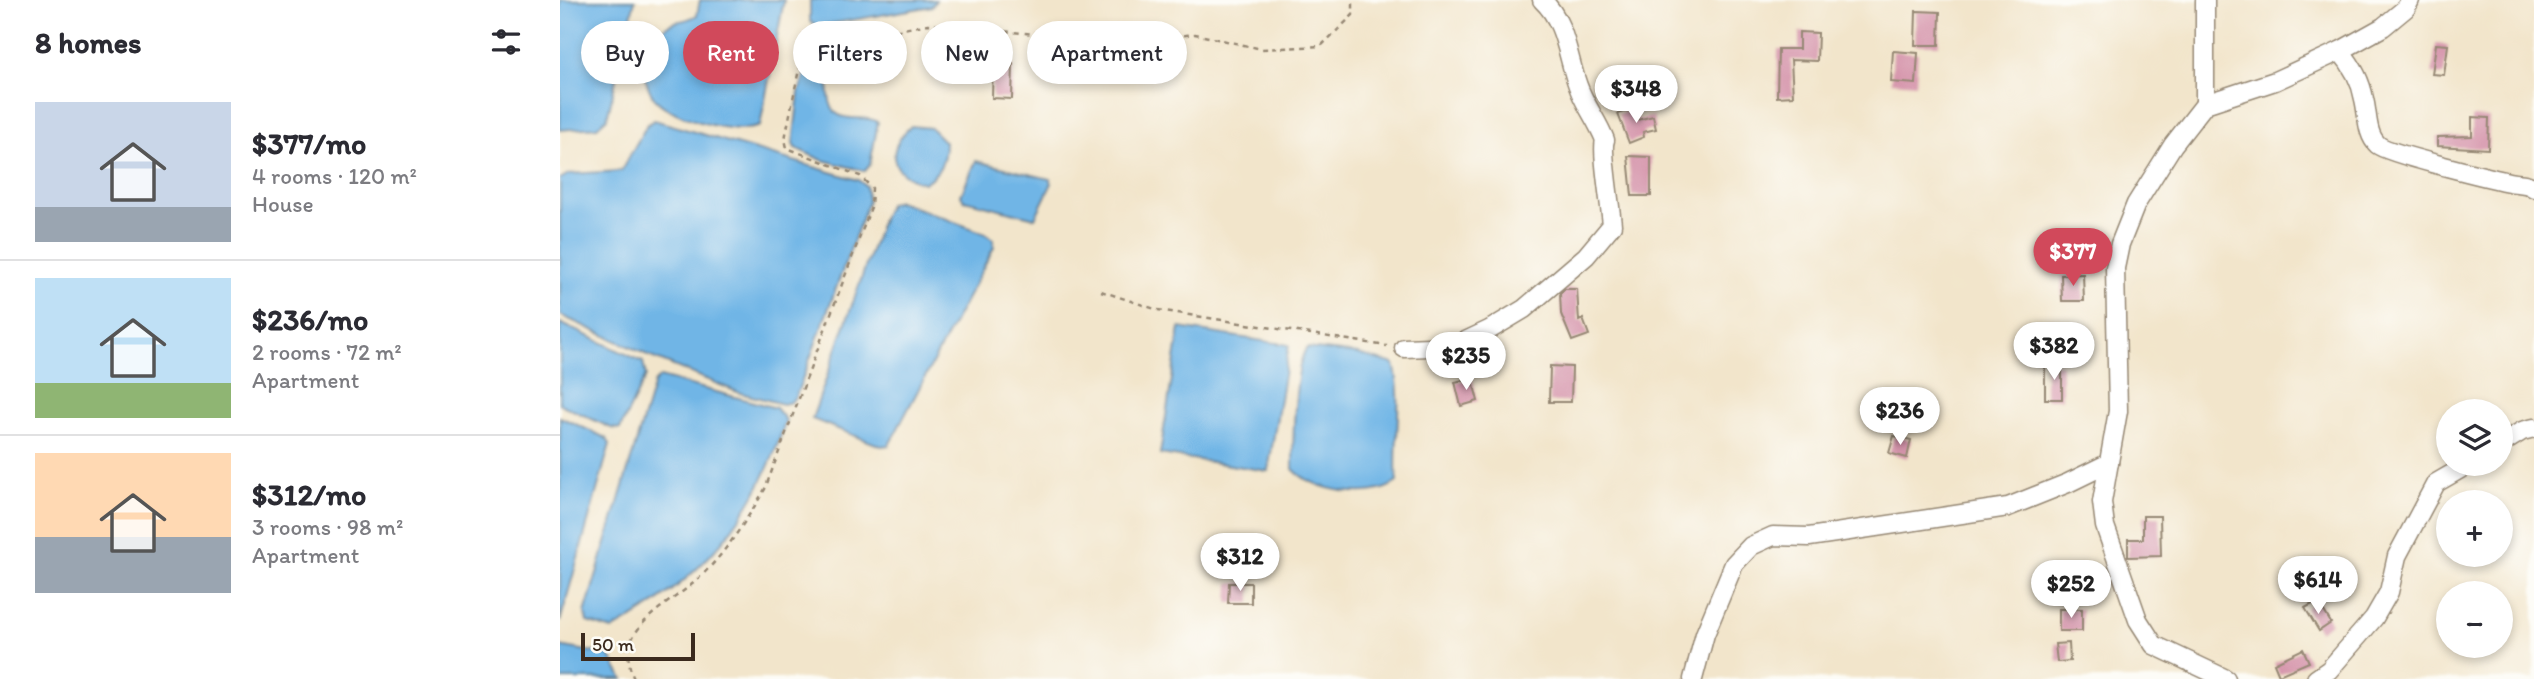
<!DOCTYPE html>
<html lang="en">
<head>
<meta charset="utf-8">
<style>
  body { margin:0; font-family:Itim,sans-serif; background:#f2f2f3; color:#2b2b33; height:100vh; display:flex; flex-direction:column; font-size:26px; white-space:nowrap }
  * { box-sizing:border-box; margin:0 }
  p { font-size:23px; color:#7c7c81 }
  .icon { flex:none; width:38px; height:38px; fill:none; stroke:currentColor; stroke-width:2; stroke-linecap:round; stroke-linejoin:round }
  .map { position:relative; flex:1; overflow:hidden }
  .drawer { display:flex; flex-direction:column; background:#fff; width:560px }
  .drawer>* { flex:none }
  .top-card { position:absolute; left:21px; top:21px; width:665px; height:63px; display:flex; gap:14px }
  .fabs { position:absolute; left:1876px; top:399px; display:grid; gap:14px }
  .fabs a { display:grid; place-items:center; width:77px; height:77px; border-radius:50%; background:#fff; box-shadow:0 4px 10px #0003; font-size:35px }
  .scale { position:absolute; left:21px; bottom:18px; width:114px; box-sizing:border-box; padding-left:7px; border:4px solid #3b2a1e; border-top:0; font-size:19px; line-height:24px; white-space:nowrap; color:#3b2a1e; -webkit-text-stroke:5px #fdfcf7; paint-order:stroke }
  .price { position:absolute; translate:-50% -60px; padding:0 16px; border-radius:24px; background:#fff; color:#222; font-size:23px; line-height:46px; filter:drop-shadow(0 2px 4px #0008) }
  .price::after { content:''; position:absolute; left:50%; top:42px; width:21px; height:16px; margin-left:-10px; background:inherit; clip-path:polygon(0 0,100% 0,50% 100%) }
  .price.active { background:#d1495b; color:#fff }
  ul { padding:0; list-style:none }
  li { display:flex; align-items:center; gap:21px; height:175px; padding:0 35px }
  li+li { border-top:2px solid #e1e1e2 }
  li span { display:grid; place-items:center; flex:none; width:196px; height:140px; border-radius:0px; color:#555 }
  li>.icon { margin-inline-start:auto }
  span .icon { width:84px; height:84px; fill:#fffc; stroke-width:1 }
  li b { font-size:30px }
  h2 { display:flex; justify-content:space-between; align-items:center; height:84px; padding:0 35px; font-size:30px }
  .tag { padding:0 24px; border-radius:32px; background:#fff; box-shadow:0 4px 10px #0003; font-size:24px; line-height:63px }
  .tag.active { background:#d1495b; color:#fff }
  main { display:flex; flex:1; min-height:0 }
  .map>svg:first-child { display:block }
  .water { fill:#6fb5e6; stroke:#557082; stroke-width:2 }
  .building { fill:#d695ac }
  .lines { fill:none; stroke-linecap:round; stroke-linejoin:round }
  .minor-casing { stroke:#968874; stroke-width:21 }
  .path { stroke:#968874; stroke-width:2.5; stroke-dasharray:5 5; stroke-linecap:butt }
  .minor { stroke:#fff; stroke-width:18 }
</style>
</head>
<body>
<main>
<section class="drawer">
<h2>8 homes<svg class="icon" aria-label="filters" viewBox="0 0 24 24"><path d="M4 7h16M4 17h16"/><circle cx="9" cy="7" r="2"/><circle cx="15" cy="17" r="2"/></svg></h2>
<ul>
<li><span style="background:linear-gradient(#c9d6e8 75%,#9aa5b1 0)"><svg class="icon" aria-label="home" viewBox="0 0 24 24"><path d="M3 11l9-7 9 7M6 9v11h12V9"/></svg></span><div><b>$377/mo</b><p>4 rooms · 120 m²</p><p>House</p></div></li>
<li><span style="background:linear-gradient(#bfe0f5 75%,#8fb573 0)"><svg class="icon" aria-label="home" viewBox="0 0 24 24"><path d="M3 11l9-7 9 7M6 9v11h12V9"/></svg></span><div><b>$236/mo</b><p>2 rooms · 72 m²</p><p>Apartment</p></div></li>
<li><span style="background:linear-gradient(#ffd9b3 60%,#9aa5b1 0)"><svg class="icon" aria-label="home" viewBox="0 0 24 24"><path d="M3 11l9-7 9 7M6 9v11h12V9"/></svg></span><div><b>$312/mo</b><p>3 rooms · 98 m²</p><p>Apartment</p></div></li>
</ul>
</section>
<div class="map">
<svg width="1974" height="679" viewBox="0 0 1974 679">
  <rect width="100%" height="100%" fill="#fdfcf7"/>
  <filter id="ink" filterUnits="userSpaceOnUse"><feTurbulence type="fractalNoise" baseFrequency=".0143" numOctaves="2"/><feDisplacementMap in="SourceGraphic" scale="14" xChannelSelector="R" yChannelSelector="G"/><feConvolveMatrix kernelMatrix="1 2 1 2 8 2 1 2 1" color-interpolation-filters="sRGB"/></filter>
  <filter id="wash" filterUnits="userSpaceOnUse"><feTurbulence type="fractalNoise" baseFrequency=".00686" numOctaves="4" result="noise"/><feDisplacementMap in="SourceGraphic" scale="28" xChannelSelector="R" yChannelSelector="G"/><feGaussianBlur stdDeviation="1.57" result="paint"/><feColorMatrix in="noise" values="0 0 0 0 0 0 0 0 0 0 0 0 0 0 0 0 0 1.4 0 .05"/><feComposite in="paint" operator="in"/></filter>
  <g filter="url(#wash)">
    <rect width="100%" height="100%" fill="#f2e5cb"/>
    <g class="water">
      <path d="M0,0H75L47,118L37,127L0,130Z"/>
      <path d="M140,0H224L200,126C177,136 113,118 96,100C90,95 87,83 84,75C89,55 92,30 115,22C124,20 129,20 137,15Z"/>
      <path d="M250,0H376L372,6L258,26L250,22Z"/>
      <path d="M257,55L264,56C272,67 267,81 269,95C272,130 301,112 318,122L310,165L305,171L262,160L235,148L233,144L239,92L250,58Z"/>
      <path d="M94,120L298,180L306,186L308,202L236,396L231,402L223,404L180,393L94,358L0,315V179L9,174L61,171L87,125Z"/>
      <path d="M351,126L371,128L385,142C385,162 380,173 364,183C329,173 325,151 351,126Z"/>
      <path d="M416,161L490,179L492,183L475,218L404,200L401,195Z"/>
      <path d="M338,201L424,233L433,239L434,247L329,445L321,446L252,419L324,214L329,204Z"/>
      <path d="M0,323L83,362L86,376L60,429L51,428L0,404Z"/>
      <path d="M620,328L729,345L708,471L600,454Z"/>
      <path d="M747,348L798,354L834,364C844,403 833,442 837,482C812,501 754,492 733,469C733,447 734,361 747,348Z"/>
      <path d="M100,377L216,408L226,420C195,518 142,580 52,630L27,622L25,613L94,383Z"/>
      <path d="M0,417L46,438L50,444L0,622Z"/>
      <path d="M0,646L49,655L63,679H0Z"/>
    </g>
    <g id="blocks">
      <g class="building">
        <path d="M1356,11L1380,12L1379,45H1355Z"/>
        <path d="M1239,32L1258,33L1257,61L1231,60L1233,96L1217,97L1218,49H1239Z"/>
        <path d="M1876,44L1888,45L1884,75L1872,74Z"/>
        <path d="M1333,51L1358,53L1356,84L1331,82Z"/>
        <path d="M433,62L453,63L452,99L432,98Z"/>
        <path d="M1074,109L1078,120L1093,116L1096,129L1083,132L1084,137L1069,143L1058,114Z"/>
        <path d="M1912,117L1929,118L1928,149L1877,146V137L1912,136Z"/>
        <path d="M1068,156L1091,157V196H1072Z"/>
        <path d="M1523,274L1524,301H1502L1501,275Z"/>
        <path d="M1005,289H1017L1019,321L1023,319L1029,335L1012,341L1001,314L1000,293Z"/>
        <rect x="1472" y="327" width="18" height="27"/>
        <rect x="1485" y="364" width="17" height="35"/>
        <path d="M990,366L1012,367L1011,402H989Z"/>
        <path d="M912,378L918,401L901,406L895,382Z"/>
        <path d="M1334,436L1351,440L1347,458L1329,453Z"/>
        <path d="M1583,516H1600L1601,556L1568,557V539H1583Z"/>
        <rect x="1514" y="570" width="13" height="22"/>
        <path d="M669,583H691V603H668Z"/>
        <path d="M1758,601L1771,623L1759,631L1745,608Z"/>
        <rect x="1499" y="609" width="23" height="22"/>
        <path d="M1509,643L1510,661L1497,662L1495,644Z"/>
        <path d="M1743,649L1749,662L1719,675L1714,663Z"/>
      </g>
    </g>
  </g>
  <g filter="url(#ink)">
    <use href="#blocks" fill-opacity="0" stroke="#968874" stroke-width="2"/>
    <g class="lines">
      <defs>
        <g id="minor">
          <path d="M1645,0V104"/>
          <path d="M1780,51C1792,65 1801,81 1804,99C1808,114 1806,134 1818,145C1827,153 1930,178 1949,182C1958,184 1966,182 1974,188"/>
          <path d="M844,348L895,346L929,330L964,309L1026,256L1052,225C1051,209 1041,150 1045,140C1038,122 1027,108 1020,91C1007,61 1008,24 982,0"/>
          <path d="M1941,444L1962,431L1974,428"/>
          <path d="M1133,679L1145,634L1174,564L1191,546L1213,536L1249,537L1448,507L1508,483L1549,463"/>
          <path d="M1666,679L1594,645L1578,620L1545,526L1542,502L1558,411L1555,268L1560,244L1576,204L1613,145L1645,104L1715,81L1780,51L1823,27L1846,8L1850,0"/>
          <path d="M1756,679L1769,670L1814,618L1829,592L1837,556L1876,483L1909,464"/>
        </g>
      </defs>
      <use href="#minor" class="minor-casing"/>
      <g class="path">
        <path d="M541,291L598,310L827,346"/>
        <path d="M74,679C68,666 66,650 73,637C87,612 116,599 137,580C165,554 186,521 205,489L311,207L312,188L300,176L227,148L225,139L239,69L252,48L368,24L559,42L635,34L702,49L761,46L793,15V0"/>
      </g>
      <use href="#minor" class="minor"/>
    </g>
  </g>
</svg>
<div class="fabs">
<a><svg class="icon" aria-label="layers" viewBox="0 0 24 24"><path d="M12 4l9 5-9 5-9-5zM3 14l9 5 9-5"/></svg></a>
<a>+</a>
<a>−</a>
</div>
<div class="scale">50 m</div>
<b class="price" style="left:1076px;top:125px">$348</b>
<b class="price active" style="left:1513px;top:288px">$377</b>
<b class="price" style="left:1494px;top:382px">$382</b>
<b class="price" style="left:906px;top:392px">$235</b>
<b class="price" style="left:1340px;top:447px">$236</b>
<b class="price" style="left:680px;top:593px">$312</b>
<b class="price" style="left:1758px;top:616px">$614</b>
<b class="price" style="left:1511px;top:620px">$252</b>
<div class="top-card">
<a class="tag">Buy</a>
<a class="tag active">Rent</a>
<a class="tag">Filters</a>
<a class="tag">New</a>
<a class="tag">Apartment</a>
</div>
</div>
</main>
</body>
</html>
